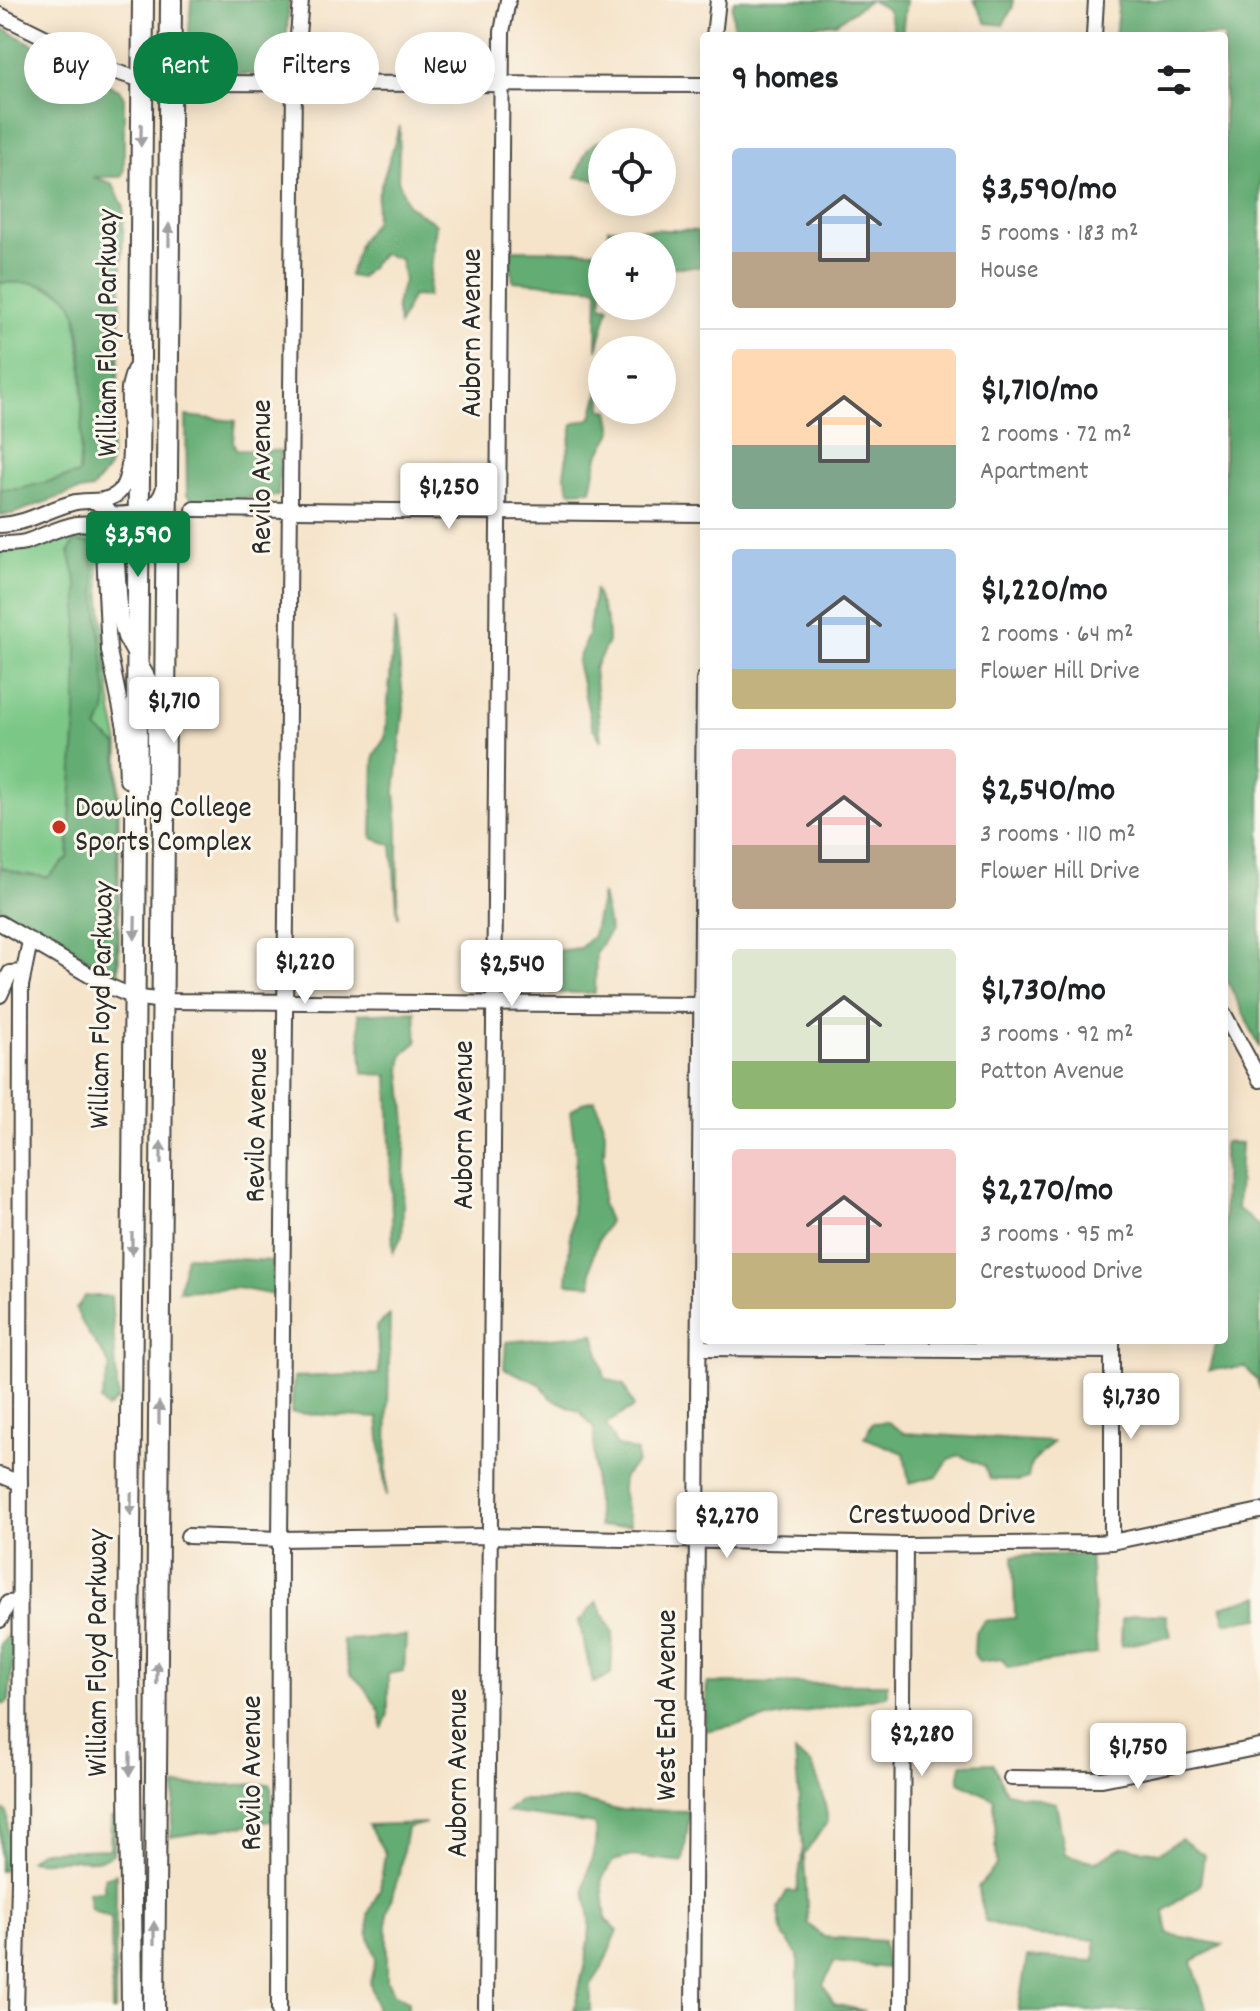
<!DOCTYPE html>
<html lang="en">
<head>
<meta charset="utf-8">
<style>
  body { margin:0; font-family:Dekko,sans-serif; background:#f2f2f2; color:#202124; height:100vh; display:flex; flex-direction:column; font-size:30px; white-space:nowrap }
  * { box-sizing:border-box; margin:0 }
  p { font-size:26px; color:#757577 }
  .icon { flex:none; width:44px; height:44px; fill:none; stroke:currentColor; stroke-width:2; stroke-linecap:round; stroke-linejoin:round }
  .map { position:relative; flex:1; overflow:hidden }
  .details { position:absolute; left:700px; top:32px; width:528px; height:1312px; display:flex; flex-direction:column; background:#fff; border-radius:8px; box-shadow:0 4px 20px #0003 }
  .details>* { flex:none }
  .top-card { position:absolute; left:24px; top:32px; width:556px; height:72px; display:flex; gap:16px }
  .tools { position:absolute; left:588px; top:128px; display:grid; gap:16px }
  .tools a { display:grid; place-items:center; width:88px; height:88px; border-radius:50%; background:#fff; box-shadow:0 4px 20px #0003; font-size:40px }
  .price { position:absolute; translate:-50% -68px; padding:0 18px; border-radius:8px; background:#fff; color:#222; font-size:26px; line-height:52px; filter:drop-shadow(0 2px 4px #0008) }
  .price::after { content:''; position:absolute; left:50%; top:48px; width:24px; height:18px; margin-left:-12px; background:inherit; clip-path:polygon(0 0,100% 0,50% 100%) }
  .price.selected { background:#0b8043; color:#fff }
  ul { padding:0; list-style:none }
  li { display:flex; align-items:center; gap:24px; height:200px; padding:0 32px }
  li+li { border-top:2px solid #e0e0e0 }
  li span { display:grid; place-items:center; flex:none; width:224px; height:160px; border-radius:8px; color:#555 }
  li>.icon { margin-inline-start:auto }
  span .icon { width:96px; height:96px; fill:#fffc; stroke-width:1 }
  li b { font-size:34px }
  h2 { display:flex; justify-content:space-between; align-items:center; height:96px; padding:0 32px; font-size:34px }
  .tag { padding:0 28px; border-radius:36px; background:#fff; box-shadow:0 4px 20px #0003; font-size:28px; line-height:72px }
  .tag.selected { background:#0b8043; color:#fff }
  .map>svg:first-child { display:block }
  .green { fill:#7ac786; stroke:#527958; stroke-width:2 }
  .forest { fill:#63ac73; stroke:#476c4f; stroke-width:2 }
  .lines { fill:none; stroke-linecap:round; stroke-linejoin:round }
  .minor-casing { stroke:#494743; stroke-width:18 }
  .highway-casing { stroke:#494743; stroke-width:24 }
  .minor { stroke:#fff; stroke-width:14 }
  .highway { stroke:#fff; stroke-width:20 }
  .oneway { fill:#a0a0a0 }
  .poi-dot { fill:#c8321e; stroke:#fbf7ec; stroke-width:3 }
  .labels { text-anchor:middle; dominant-baseline:central; stroke-width:6; stroke-linejoin:round; paint-order:stroke }
  .street-label { font-size:30px; fill:#2b2b2b; stroke:#fbf7ec }
  .poi-label { font-size:30px; fill:#2b2b2b; stroke:#fbf7ec; text-anchor:start }
</style>
</head>
<body>
<div class="map">
<svg width="1260" height="2011" viewBox="0 0 1260 2011">
  <rect width="100%" height="100%" fill="#fbf7ec"/>
  <filter id="ink" filterUnits="userSpaceOnUse"><feTurbulence type="fractalNoise" baseFrequency=".0125" numOctaves="2"/><feDisplacementMap in="SourceGraphic" scale="16" xChannelSelector="R" yChannelSelector="G"/><feConvolveMatrix kernelMatrix="1 2 1 2 8 2 1 2 1" color-interpolation-filters="sRGB"/></filter>
  <filter id="wash" filterUnits="userSpaceOnUse"><feTurbulence type="fractalNoise" baseFrequency=".006" numOctaves="4" result="noise"/><feDisplacementMap in="SourceGraphic" scale="32" xChannelSelector="R" yChannelSelector="G"/><feGaussianBlur stdDeviation="1.8" result="paint"/><feColorMatrix in="noise" values="0 0 0 0 0 0 0 0 0 0 0 0 0 0 0 0 0 1.4 0 .05"/><feComposite in="paint" operator="in"/></filter>
  <g filter="url(#wash)">
    <rect width="100%" height="100%" fill="#f5e4ca"/>
    <g class="green">
      <path d="M32,282L66,295L75,306L84,384L79,474L19,489H0V283Z"/>
      <path d="M82,534L95,540L112,711L119,744V973L115,976L0,910V552C21,552 37,543 57,538C65,536 73,537 82,534Z"/>
    </g>
    <g class="forest">
      <path d="M191,0H289L285,63L279,75L196,73L187,65Z"/>
      <path d="M734,0H906L902,35L895,34L888,10L870,0L836,23L819,25L785,36H752L734,29L732,9Z"/>
      <path d="M974,0H1013V7L1003,25L986,23Z"/>
      <path d="M1119,0H1260V1048L1224,974V36H1115Z"/>
      <path d="M0,27L119,90L124,96V172L120,177H93L112,183L124,207L118,378L109,468L92,489L73,492L12,514L0,515V489H19L79,474C81,442 91,315 66,296C47,281 22,282 0,283Z"/>
      <path d="M400,126L398,179L408,205L436,224L428,297L412,296L399,325L396,304L404,281L400,259L382,254L360,278L349,276L360,242L375,221L378,195Z"/>
      <path d="M601,141L602,180L576,177C582,163 585,143 601,141Z"/>
      <path d="M608,228L698,231L702,267H662V246H607Z"/>
      <path d="M509,250L602,251V306H609L597,350L598,288L513,281Z"/>
      <path d="M602,379V410H609L613,431L598,456L591,490L570,491L564,473L573,424L592,418Z"/>
      <path d="M186,416L235,421L233,441L236,450L281,451L278,496L194,501L187,495Z"/>
      <path d="M74,542L91,543L107,698L105,713L97,729L117,745V969L114,973L0,907V867L22,874L48,877L68,858L76,715L78,589L69,552Z"/>
      <path d="M595,589L607,622L608,642L594,669L601,741L592,726L577,662L588,635Z"/>
      <path d="M395,620L404,708L395,792L398,827V918L392,845L372,838L374,755L385,738Z"/>
      <path d="M602,894L610,931L596,952L595,993H551L555,951L580,948L593,936Z"/>
      <path d="M415,1011L417,1042L403,1054L401,1070L406,1123L402,1236L393,1252L388,1076L363,1073L358,1014Z"/>
      <path d="M595,1100L605,1131L602,1204L609,1221C596,1243 588,1259 592,1285L567,1283L576,1156L570,1112L582,1103Z"/>
      <path d="M1224,1142L1241,1143L1237,1209L1260,1227V1390L1257,1380L1245,1367L1209,1370L1216,1340H1224Z"/>
      <path d="M186,1256L272,1261L275,1295L237,1288L179,1291Z"/>
      <path d="M85,1296H111L118,1399L107,1409L101,1401L110,1366C98,1344 85,1334 76,1309Z"/>
      <path d="M390,1315L386,1497L378,1418L291,1413L294,1377L379,1374L377,1326Z"/>
      <path d="M594,1334L605,1378L624,1385L634,1407L606,1424L616,1445L637,1452V1462L623,1477L622,1490L630,1525L599,1527L594,1485V1428L580,1412L551,1398L540,1384L504,1368L506,1342Z"/>
      <path d="M888,1422L904,1433L1053,1442L1031,1464L1028,1478L1018,1481L990,1479L984,1466L959,1455L948,1461L937,1476L909,1483L904,1453L865,1438L872,1423Z"/>
      <path d="M1090,1554L1097,1654L1008,1668L1002,1659L979,1662L974,1654L975,1633L985,1621L1015,1618L1013,1556Z"/>
      <path d="M1260,1596V1618L1226,1623L1221,1607Z"/>
      <path d="M597,1602L613,1633L611,1675L593,1683L579,1621Z"/>
      <path d="M1136,1614L1166,1615L1171,1636L1121,1646L1122,1619Z"/>
      <path d="M10,1634L14,1648L9,1701L5,1704H0V1644Z"/>
      <path d="M406,1636L404,1671L388,1674V1714L382,1729L380,1712L366,1689L350,1673L342,1640Z"/>
      <path d="M707,1683L887,1684V1696L704,1731Z"/>
      <path d="M795,1753L812,1765L823,1794L828,1821L804,1855L808,1924L824,1937L883,1941L887,1968L834,1962L823,1985L834,2004L865,2011H798V1955L783,1935L778,1908L787,1891H797L803,1847Z"/>
      <path d="M993,1763L1006,1792L1056,1803L1065,1854L1095,1862L1123,1847L1160,1852L1181,1839L1204,1855L1200,1885L1164,1911L1168,1934L1223,1945L1192,1961L1207,2011H1018L1027,1957L1095,1961V1940L1033,1936L985,1921L978,1887L997,1865L994,1799L959,1782L962,1764Z"/>
      <path d="M271,1784L272,1821L170,1837L176,1786Z"/>
      <path d="M519,1800H579L618,1810L690,1811L683,1862L632,1856L613,1861L602,1879L606,1920L618,1930L602,1968L591,1985V2011L574,2010C580,1982 590,1951 590,1922C590,1910 584,1897 585,1885C588,1863 600,1845 594,1824L506,1812Z"/>
      <path d="M0,1809L7,1812L10,1858L8,1869L0,1871Z"/>
      <path d="M116,1816L113,1854C95,1865 81,1858 62,1860C50,1860 40,1863 29,1860L40,1851L110,1849L111,1818Z"/>
      <path d="M426,1823L407,1828L399,1874L387,1913V1981L394,1993L408,2001V2011H377L370,1982L376,1957L369,1938L368,1914L380,1889L385,1853L368,1825Z"/>
      <path d="M116,1874L115,2011H112L111,1918L91,1909L88,1892L104,1891V1878Z"/>
    </g>
  </g>
  <g filter="url(#ink)">
    <g class="lines">
      <defs>
        <g id="minor">
          <path d="M0,15L113,71L142,80"/>
          <path d="M714,36L718,0"/>
          <path d="M1094,36L1096,0"/>
          <path d="M170,83L704,85"/>
          <path d="M96,502L110,512L114,519L121,622L125,637L155,691V804"/>
          <path d="M194,509L704,514"/>
          <path d="M106,515C131,514 156,516 164,488"/>
          <path d="M0,525C27,524 46,510 72,503C86,499 100,504 114,496C139,483 127,413 129,388C130,382 132,376 134,370"/>
          <path d="M0,544C8,544 17,544 25,542C47,536 84,511 103,531L109,651L125,728L127,780"/>
          <path d="M0,923L108,986L134,997L162,1001L704,1005"/>
          <path d="M0,995L10,973L22,972"/>
          <path d="M1224,1014L1260,1080"/>
          <path d="M699,1348L1112,1351"/>
          <path d="M0,1475L20,1483"/>
          <path d="M188,1536L280,1539L488,1536L904,1545L1093,1543L1112,1542L1260,1511"/>
          <path d="M1112,1542V1340"/>
          <path d="M0,1620L8,1603L19,1602"/>
          <path d="M1011,1778L1102,1779L1260,1747"/>
          <path d="M16,2011L19,1881L21,986L30,941"/>
          <path d="M279,2011L280,1539L294,82L301,0"/>
          <path d="M486,2011L502,32L508,0"/>
          <path d="M693,2011L704,679"/>
          <path d="M901,2011L904,1545"/>
        </g>
        <g id="highway">
          <path d="M132,2011L129,1660L143,0"/>
          <path d="M154,2011L171,0"/>
        </g>
      </defs>
      <use href="#minor" class="minor-casing"/>
      <use href="#highway" class="highway-casing"/>
      <use href="#minor" class="minor"/>
      <use href="#highway" class="highway"/>
    </g>
    <defs><path id="oneway-solid" d="M-6-.8H1V-3.2L6.5 0L1 3.2V.8H-6Z" transform="scale(2)"/></defs>
    <g class="oneway">
      <use href="#oneway-solid" transform="translate(141 135) rotate(91)"/>
      <use href="#oneway-solid" transform="translate(169 235) rotate(-90)"/>
      <use href="#oneway-solid" transform="translate(135 928) rotate(91)"/>
      <use href="#oneway-solid" transform="translate(161 1153) rotate(-90)"/>
      <use href="#oneway-solid" transform="translate(132 1244) rotate(90)"/>
      <use href="#oneway-solid" transform="translate(159 1413) rotate(-90)"/>
      <use href="#oneway-solid" transform="translate(131 1504) rotate(91)"/>
      <use href="#oneway-solid" transform="translate(157 1673) rotate(-89)"/>
      <use href="#oneway-solid" transform="translate(130 1764) rotate(90)"/>
      <use href="#oneway-solid" transform="translate(154 1933) rotate(-90)"/>
    </g>
  </g>
  <circle class="poi-dot" cx="59" cy="827" r="8"/>
  <g class="labels">
    <g class="street-label">
      <text transform="translate(110 333) rotate(-90)">William Floyd Parkway</text>
      <text transform="translate(474 333) rotate(-90)">Auborn Avenue</text>
      <text transform="translate(264 477) rotate(-90)">Revilo Avenue</text>
      <text transform="translate(104 1005) rotate(-89)">William Floyd Parkway</text>
      <text transform="translate(259 1125) rotate(-89)">Revilo Avenue</text>
      <text transform="translate(466 1125) rotate(-90)">Auborn Avenue</text>
      <text x="942" y="1517">Crestwood Drive</text>
      <text transform="translate(100 1653) rotate(-90)">William Floyd Parkway</text>
      <text transform="translate(669 1705) rotate(-90)">West End Avenue</text>
      <text transform="translate(254 1773) rotate(-90)">Revilo Avenue</text>
      <text transform="translate(460 1773) rotate(-90)">Auborn Avenue</text>
    </g>
    <g class="poi-label">
      <text x="75" y="810">Dowling College<tspan x="75" dy="34">Sports Complex</tspan></text>
    </g>
  </g>
</svg>
<div class="tools">
<a><svg class="icon" aria-label="locate" viewBox="0 0 24 24"><circle cx="12" cy="12" r="6"/><path d="M12 2v4M12 18v4M2 12h4M18 12h4"/></svg></a>
<a>+</a>
<a>−</a>
</div>
<b class="price" style="left:449px;top:531px">$1,250</b>
<b class="price selected" style="left:138px;top:579px">$3,590</b>
<b class="price" style="left:174px;top:745px">$1,710</b>
<b class="price" style="left:305px;top:1006px">$1,220</b>
<b class="price" style="left:512px;top:1008px">$2,540</b>
<b class="price" style="left:1131px;top:1441px">$1,730</b>
<b class="price" style="left:727px;top:1560px">$2,270</b>
<b class="price" style="left:922px;top:1778px">$2,280</b>
<b class="price" style="left:1138px;top:1791px">$1,750</b>
<div class="top-card">
<a class="tag">Buy</a>
<a class="tag selected">Rent</a>
<a class="tag">Filters</a>
<a class="tag">New</a>
</div>
<section class="details">
<h2>9 homes<svg class="icon" aria-label="filters" viewBox="0 0 24 24"><path d="M4 7h16M4 17h16"/><circle cx="9" cy="7" r="2"/><circle cx="15" cy="17" r="2"/></svg></h2>
<ul>
<li><span style="background:linear-gradient(#a9c7e8 65%,#b9a48a 0)"><svg class="icon" aria-label="home" viewBox="0 0 24 24"><path d="M3 11l9-7 9 7M6 9v11h12V9"/></svg></span><div><b>$3,590/mo</b><p>5 rooms · 183 m²</p><p>House</p></div></li>
<li><span style="background:linear-gradient(#ffd9b3 60%,#7fa58c 0)"><svg class="icon" aria-label="home" viewBox="0 0 24 24"><path d="M3 11l9-7 9 7M6 9v11h12V9"/></svg></span><div><b>$1,710/mo</b><p>2 rooms · 72 m²</p><p>Apartment</p></div></li>
<li><span style="background:linear-gradient(#a9c7e8 75%,#c2b280 0)"><svg class="icon" aria-label="home" viewBox="0 0 24 24"><path d="M3 11l9-7 9 7M6 9v11h12V9"/></svg></span><div><b>$1,220/mo</b><p>2 rooms · 64 m²</p><p>Flower Hill Drive</p></div></li>
<li><span style="background:linear-gradient(#f6c9c9 60%,#b9a48a 0)"><svg class="icon" aria-label="home" viewBox="0 0 24 24"><path d="M3 11l9-7 9 7M6 9v11h12V9"/></svg></span><div><b>$2,540/mo</b><p>3 rooms · 110 m²</p><p>Flower Hill Drive</p></div></li>
<li><span style="background:linear-gradient(#dfe7d0 70%,#8fb573 0)"><svg class="icon" aria-label="home" viewBox="0 0 24 24"><path d="M3 11l9-7 9 7M6 9v11h12V9"/></svg></span><div><b>$1,730/mo</b><p>3 rooms · 92 m²</p><p>Patton Avenue</p></div></li>
<li><span style="background:linear-gradient(#f6c9c9 65%,#c2b280 0)"><svg class="icon" aria-label="home" viewBox="0 0 24 24"><path d="M3 11l9-7 9 7M6 9v11h12V9"/></svg></span><div><b>$2,270/mo</b><p>3 rooms · 95 m²</p><p>Crestwood Drive</p></div></li>
</ul>
</section>
</div>
</body>
</html>
